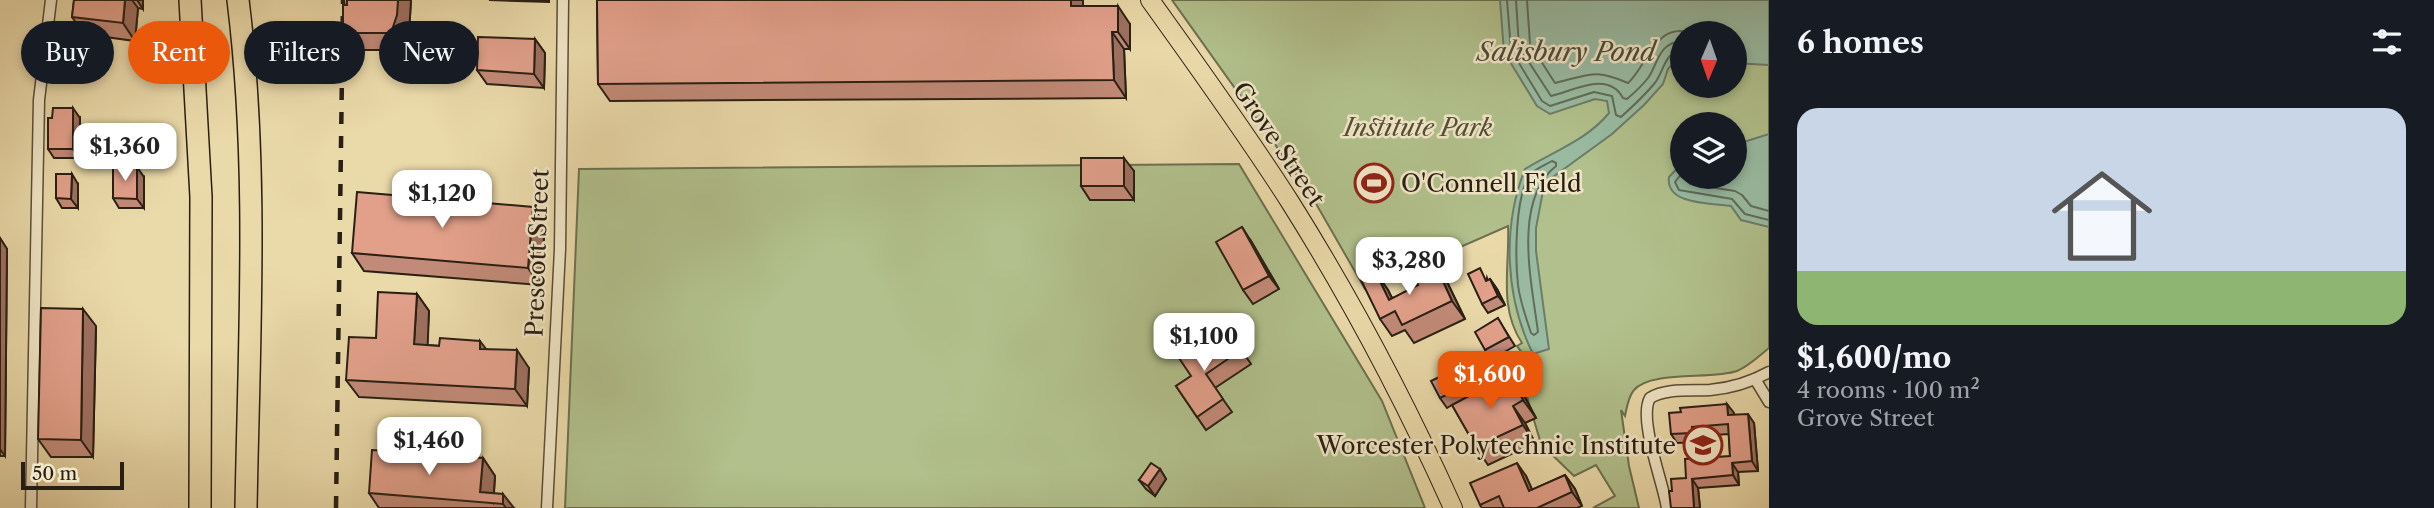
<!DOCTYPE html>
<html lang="en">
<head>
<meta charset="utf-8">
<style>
  body { margin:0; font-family:"Libre Caslon Text",serif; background:#242831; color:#f1f3f6; height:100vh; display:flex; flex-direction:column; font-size:26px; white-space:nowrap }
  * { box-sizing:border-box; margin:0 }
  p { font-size:23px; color:#9ea1a6 }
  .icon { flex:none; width:38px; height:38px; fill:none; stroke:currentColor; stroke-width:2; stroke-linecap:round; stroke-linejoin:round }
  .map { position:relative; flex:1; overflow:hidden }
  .details { display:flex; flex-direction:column; background:#171b24; width:665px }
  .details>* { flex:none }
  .hud { position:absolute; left:21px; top:21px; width:665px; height:63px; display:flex; gap:14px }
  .needle { width:46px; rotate:182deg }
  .buttons { position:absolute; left:1670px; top:21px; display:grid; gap:14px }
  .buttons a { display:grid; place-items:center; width:77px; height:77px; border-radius:50%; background:#171b24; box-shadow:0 4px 10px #0003; font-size:35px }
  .scale { position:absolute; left:21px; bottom:18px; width:103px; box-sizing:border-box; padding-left:7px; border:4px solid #291f13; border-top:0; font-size:19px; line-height:24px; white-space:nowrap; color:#291f13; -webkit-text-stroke:5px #f1e6c7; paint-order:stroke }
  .price { position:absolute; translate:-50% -60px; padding:0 16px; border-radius:14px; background:#fff; color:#222; font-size:23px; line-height:46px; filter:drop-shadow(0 2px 4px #0008) }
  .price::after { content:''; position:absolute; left:50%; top:42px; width:21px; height:16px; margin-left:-10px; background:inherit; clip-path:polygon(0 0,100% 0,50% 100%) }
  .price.current { background:#ea580c; color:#fff }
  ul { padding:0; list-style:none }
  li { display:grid; align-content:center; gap:14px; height:371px; padding:0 28px }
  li+li { border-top:2px solid #363941 }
  li span { display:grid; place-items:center; height:217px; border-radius:21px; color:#555 }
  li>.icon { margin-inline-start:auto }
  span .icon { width:126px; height:126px; fill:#fffc; stroke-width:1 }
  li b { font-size:30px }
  h2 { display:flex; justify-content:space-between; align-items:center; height:84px; padding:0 28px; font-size:30px }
  .tag { padding:0 24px; border-radius:32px; background:#171b24; box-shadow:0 4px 10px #0003; font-size:24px; line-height:63px }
  .tag.current { background:#ea580c; color:#fff }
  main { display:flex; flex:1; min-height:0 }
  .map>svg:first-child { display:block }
  .green { fill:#b1c08c; stroke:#6d7050; stroke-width:2; fill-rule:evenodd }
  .water { fill:#99bba2; stroke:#6c7d69; stroke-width:2 }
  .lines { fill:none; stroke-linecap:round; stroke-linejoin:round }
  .shore { stroke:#616d5a; stroke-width:2 }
  .street-casing { stroke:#594e38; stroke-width:13 }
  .primary-casing { stroke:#291f13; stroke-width:20 }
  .highway-casing { stroke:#291f13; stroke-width:24 }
  .street { stroke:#f1e6c7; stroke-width:10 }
  .primary { stroke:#ead9a9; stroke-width:18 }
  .highway { stroke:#ead9a9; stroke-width:21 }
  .rail { stroke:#291f13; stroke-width:4.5; stroke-dasharray:12 12; stroke-linecap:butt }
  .wall { fill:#c28a78; stroke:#291f13; stroke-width:2 }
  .shaded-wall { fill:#9e7061; stroke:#291f13; stroke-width:2 }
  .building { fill:#e2a08b; stroke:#291f13; stroke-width:2 }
  .labels { text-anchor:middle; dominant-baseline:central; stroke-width:5; stroke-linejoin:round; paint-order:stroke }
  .park-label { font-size:24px; font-style:italic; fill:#524f37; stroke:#f1e6c7 }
  .street-label { font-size:24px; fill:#291f13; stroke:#f1e6c7 }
  .poi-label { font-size:24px; fill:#291f13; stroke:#f1e6c7; text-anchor:start }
  .water-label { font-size:26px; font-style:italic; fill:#4b4e3e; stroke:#f1e6c7 }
</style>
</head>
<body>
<main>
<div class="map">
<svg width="1769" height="508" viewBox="0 0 1769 508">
  <rect width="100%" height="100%" fill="#ead9a9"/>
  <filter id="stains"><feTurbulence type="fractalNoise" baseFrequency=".00286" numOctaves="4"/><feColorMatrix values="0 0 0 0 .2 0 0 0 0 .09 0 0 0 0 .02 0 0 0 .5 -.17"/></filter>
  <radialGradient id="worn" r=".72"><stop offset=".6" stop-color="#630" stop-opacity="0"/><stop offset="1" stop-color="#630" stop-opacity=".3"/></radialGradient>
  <g class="green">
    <path d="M1172,0H1769V348C1759,356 1749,366 1737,371C1712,380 1651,370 1634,390C1628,397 1627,407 1625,416L1621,410L1629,466L1639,508H1593L1615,496L1596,465L1574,476L1541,444L1526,393L1540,385L1532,366L1517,346L1522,343C1498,307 1510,266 1508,226L1365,289L1311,195ZM1682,33H1734V86H1682ZM1682,124H1734V177H1682Z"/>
    <path d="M1239,164L1382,401L1425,508H565L579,169Z"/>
  </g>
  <g class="water">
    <path d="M1500,0H1769V65L1734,63V33H1682V54L1668,69L1663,84L1644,105L1612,134L1553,177L1543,191L1536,228V251L1549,349L1533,354C1505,297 1502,227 1525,169C1554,151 1587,140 1609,113L1607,101L1595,99L1550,114L1537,106L1504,52Z"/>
    <path d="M1769,134V227L1741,220L1731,206C1711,203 1665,205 1669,177L1682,163V177H1734V145Z"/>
  </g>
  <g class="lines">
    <g class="shore">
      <path d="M1507,0L1511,50L1542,101L1550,106L1594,92L1612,96L1616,115L1621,117C1632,107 1644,96 1654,84C1664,73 1663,53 1682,50"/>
      <path d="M1516,0L1519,47L1551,96C1573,91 1608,70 1623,98L1627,99C1634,93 1642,86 1648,78C1658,64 1658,43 1682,41"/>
      <path d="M1527,0L1530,44L1555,83C1590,75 1594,68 1628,83C1648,65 1655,21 1692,33"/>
      <path d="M1552,161L1556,163V166C1512,201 1532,284 1538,332L1534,335L1531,333C1526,317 1520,302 1518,285C1515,257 1515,200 1529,176C1534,169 1545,165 1552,161Z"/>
      <path d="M1682,173L1675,182L1679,190L1732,199L1745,214L1769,220"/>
      <path d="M1690,177L1688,180L1690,184L1735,191L1742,195L1751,206L1769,211"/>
    </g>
    <defs>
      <g id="street">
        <path d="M1755,379L1769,402"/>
        <path d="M31,508L39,100L51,0"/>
        <path d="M547,508L560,249L563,0"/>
        <path d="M1667,508C1663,482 1638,419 1650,398C1666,388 1691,391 1710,390C1731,388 1751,382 1769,372"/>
      </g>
      <path id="primary" d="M1150,0C1198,67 1246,133 1290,202C1351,299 1406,403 1453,508"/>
      <g id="highway">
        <path d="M190,0L201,197L200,508"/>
        <path d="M238,0C259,168 249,339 246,508"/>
      </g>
    </defs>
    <use href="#street" class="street-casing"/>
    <use href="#primary" class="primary-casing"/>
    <use href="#highway" class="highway-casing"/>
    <use href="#street" class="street"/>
    <use href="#primary" class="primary"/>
    <use href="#highway" class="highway"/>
    <path class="rail" d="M336,508L343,0"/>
  </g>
  <g class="wall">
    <path d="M74,0H143V9L138,8L135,41L84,34L72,17Z"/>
    <path d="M347,0H411L409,33L403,50H356L343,33Z"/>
    <path d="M489,0H549V2Z"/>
    <path d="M597,0H1083V6L1130,24V49H1124L1126,98L610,101L598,84Z"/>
    <path d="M535,39L545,53L544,88L487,84L477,70Z"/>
    <path d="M80,118L79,158H54L48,149Z"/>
    <path d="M1134,171V200H1090L1081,186Z"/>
    <path d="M144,177V208H119L113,198Z"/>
    <path d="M78,184V208H62L56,198Z"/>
    <path d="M545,225L540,285L364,271L352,253Z"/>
    <path d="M0,238L7,249L5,456H0Z"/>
    <path d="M1251,241L1279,289L1253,304L1243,290Z"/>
    <path d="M1376,273L1388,290L1392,298L1448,284L1465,319L1414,343L1405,330L1392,336L1380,319Z"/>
    <path d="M1487,278L1488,281L1490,279L1497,289L1505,305L1488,313L1482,304Z"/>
    <path d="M417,294L429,311L427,345L486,349L529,368L527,406L359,397L346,380L376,338Z"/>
    <path d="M1498,319L1515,346L1492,359L1485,350Z"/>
    <path d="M96,326L93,457H51L38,439Z"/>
    <path d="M1231,335L1251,364L1215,388L1232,412L1206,430L1176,386L1191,376L1206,351Z"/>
    <path d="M1476,371L1484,388L1510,374L1522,392L1536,418L1525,423L1535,443L1488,465L1476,447L1452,405L1447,408L1440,398Z"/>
    <path d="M1727,404L1734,415L1754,423L1758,471L1738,472L1739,485L1698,488L1700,508H1671L1672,491L1686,478L1730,456L1729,434L1698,436L1699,442L1677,443L1671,434L1681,412Z"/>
    <path d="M483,458L495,476L494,493L514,508H379L369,493Z"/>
    <path d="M1160,469L1166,479L1155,496L1146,489L1139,480Z"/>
    <path d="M1565,475L1575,489L1582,506L1577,508H1482L1480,505L1526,476L1532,490Z"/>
  </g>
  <g class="shaded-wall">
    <path d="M125,0H132L138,8L135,41L123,23Z"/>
    <path d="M137,0H143V9Z"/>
    <path d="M398,0H411L409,33L403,50L391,33Z"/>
    <path d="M1071,0H1083V23L1071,6Z"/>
    <path d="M1118,6L1130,24V49L1118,32Z"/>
    <path d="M1112,32L1124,49L1126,98L1114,80Z"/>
    <path d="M535,39L545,53L544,88L534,74Z"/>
    <path d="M73,108L80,118L79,158L73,149Z"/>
    <path d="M1124,158L1134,171V200L1124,186Z"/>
    <path d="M137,167L144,177V208L137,199Z"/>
    <path d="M72,174L78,184V208L71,199Z"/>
    <path d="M533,207L545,225L540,285L528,268Z"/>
    <path d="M1242,227L1251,241L1279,289L1269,276Z"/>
    <path d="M0,238L7,249L5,456L0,449Z"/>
    <path d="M1436,266L1448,284L1465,319L1452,301Z"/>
    <path d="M1376,273L1388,290L1401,317L1389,300Z"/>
    <path d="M1490,279L1497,289L1505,305L1498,296Z"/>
    <path d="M417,294L429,311L427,362L414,344Z"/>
    <path d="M83,309L96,326L93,457L81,440Z"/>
    <path d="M480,341L493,358L480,349Z"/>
    <path d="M517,350L529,368L527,406L515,389Z"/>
    <path d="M1470,362L1476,371L1485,389L1478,380Z"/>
    <path d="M1510,374L1522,392L1536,418L1523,400Z"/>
    <path d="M1727,404L1734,413L1735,425L1728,415Z"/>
    <path d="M1513,406L1525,423L1535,443L1523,425Z"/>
    <path d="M1748,414L1754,423L1758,471L1752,461Z"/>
    <path d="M1692,427L1698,436L1699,442L1692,433Z"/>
    <path d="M483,458L495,476L493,503L480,492Z"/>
    <path d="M1517,463L1526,476L1539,505L1529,491Z"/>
    <path d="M1732,463L1738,472L1739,485L1733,475Z"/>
    <path d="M1160,469L1166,479L1155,496L1148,486Z"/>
    <path d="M1565,475L1575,489L1582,506L1572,492Z"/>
    <path d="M1692,479L1698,488L1700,508H1694Z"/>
    <path d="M503,494L514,508H506L503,504Z"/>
  </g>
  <g class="building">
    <path d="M74,0H125L123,23L72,17Z"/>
    <path d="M347,0H398L397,15L391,33H343V5H347Z"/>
    <path d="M597,0H1071V6H1118V32H1112L1114,80L598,84Z"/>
    <path d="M478,37L535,39L534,74L477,70Z"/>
    <path d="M53,108H73V149H48V118H52Z"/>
    <rect x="1081" y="158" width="43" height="28"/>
    <path d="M113,167H137V199L113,198Z"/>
    <path d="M56,174H72L71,199L56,198Z"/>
    <path d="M357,192L533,207L528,268L352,253Z"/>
    <path d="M1242,227L1269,276L1243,290L1216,242Z"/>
    <path d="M1436,266L1452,301L1402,325L1395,311L1380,319L1361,280L1376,273L1389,300L1418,285L1414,276Z"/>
    <path d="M1480,268L1486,281L1490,279L1498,296L1482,304L1468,274Z"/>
    <path d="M378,292L417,294L414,344L439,346L440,338L480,341V349L517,350L515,389L346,380L349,337L376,338Z"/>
    <path d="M41,308L83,309L81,440L38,439Z"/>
    <path d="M1498,318L1509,337L1485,350L1475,332Z"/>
    <path d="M1231,335L1241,350L1206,374L1223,399L1197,417L1176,386L1191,376L1177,355L1198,340L1206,351Z"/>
    <path d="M1470,362L1478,380L1440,398L1431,381Z"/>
    <path d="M1510,374L1523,400L1513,406L1523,425L1476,447L1452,405Z"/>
    <path d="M1727,404L1728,415L1748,414L1752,461L1732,463L1733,475L1692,479L1694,508H1671L1669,491H1672L1671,479L1686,478L1685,459L1730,456L1728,424L1692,427V433L1671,434L1669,413L1681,412L1680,408Z"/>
    <path d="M372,450L483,458L480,492L503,494V504L369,493Z"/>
    <path d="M1151,463L1160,469L1148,486L1139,480Z"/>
    <path d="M1517,463L1529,491L1565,475L1572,492L1537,508H1504L1499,496L1480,505L1470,483Z"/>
  </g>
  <defs>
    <symbol id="stadium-ring" viewBox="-11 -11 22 22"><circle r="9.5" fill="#f1e6c7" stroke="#8f2418" stroke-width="1.5"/><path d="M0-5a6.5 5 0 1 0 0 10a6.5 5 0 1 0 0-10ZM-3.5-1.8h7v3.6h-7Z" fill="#8f2418"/></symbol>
    <symbol id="university-ring" viewBox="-11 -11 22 22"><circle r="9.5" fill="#f1e6c7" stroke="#8f2418" stroke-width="1.5"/><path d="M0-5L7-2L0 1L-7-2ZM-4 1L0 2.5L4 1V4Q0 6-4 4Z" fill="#8f2418"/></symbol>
  </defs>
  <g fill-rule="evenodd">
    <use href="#stadium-ring" x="1352" y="161" width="44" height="44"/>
    <use href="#university-ring" x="1681" y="423" width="44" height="44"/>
  </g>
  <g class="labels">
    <g class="park-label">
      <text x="1418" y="127">Institute Park</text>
    </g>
    <g class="street-label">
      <text transform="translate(1279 144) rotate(56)">Grove Street</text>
      <text transform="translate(537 253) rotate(-88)">Prescott Street</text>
    </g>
    <g class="poi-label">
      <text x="1401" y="183">O'Connell Field</text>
      <text x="1676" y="445" text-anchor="end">Worcester Polytechnic Institute</text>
    </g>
    <g class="water-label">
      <text x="1566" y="52">Salisbury Pond</text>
    </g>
  </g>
  <rect width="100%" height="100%" filter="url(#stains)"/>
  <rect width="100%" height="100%" fill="url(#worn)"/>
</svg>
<div class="buttons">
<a><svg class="needle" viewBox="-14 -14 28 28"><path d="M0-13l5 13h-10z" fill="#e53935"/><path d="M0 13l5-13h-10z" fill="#9ea1a6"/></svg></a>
<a><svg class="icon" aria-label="layers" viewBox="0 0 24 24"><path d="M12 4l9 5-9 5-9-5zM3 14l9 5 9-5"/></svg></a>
</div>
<div class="scale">50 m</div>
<b class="price" style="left:125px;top:183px">$1,360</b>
<b class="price" style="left:442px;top:230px">$1,120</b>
<b class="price" style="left:1409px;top:297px">$3,280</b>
<b class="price" style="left:1204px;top:373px">$1,100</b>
<b class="price current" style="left:1490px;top:411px">$1,600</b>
<b class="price" style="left:429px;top:477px">$1,460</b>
<div class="hud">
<a class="tag">Buy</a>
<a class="tag current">Rent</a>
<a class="tag">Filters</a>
<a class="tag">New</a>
</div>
</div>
<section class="details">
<h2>6 homes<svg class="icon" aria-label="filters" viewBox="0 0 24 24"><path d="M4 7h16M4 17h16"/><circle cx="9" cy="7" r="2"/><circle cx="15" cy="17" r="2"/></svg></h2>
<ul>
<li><span style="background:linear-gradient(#c9d6e8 75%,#8fb573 0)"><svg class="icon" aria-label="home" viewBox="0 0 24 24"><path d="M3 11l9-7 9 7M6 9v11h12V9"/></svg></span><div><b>$1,600/mo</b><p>4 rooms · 100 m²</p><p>Grove Street</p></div></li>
</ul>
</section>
</main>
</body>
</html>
